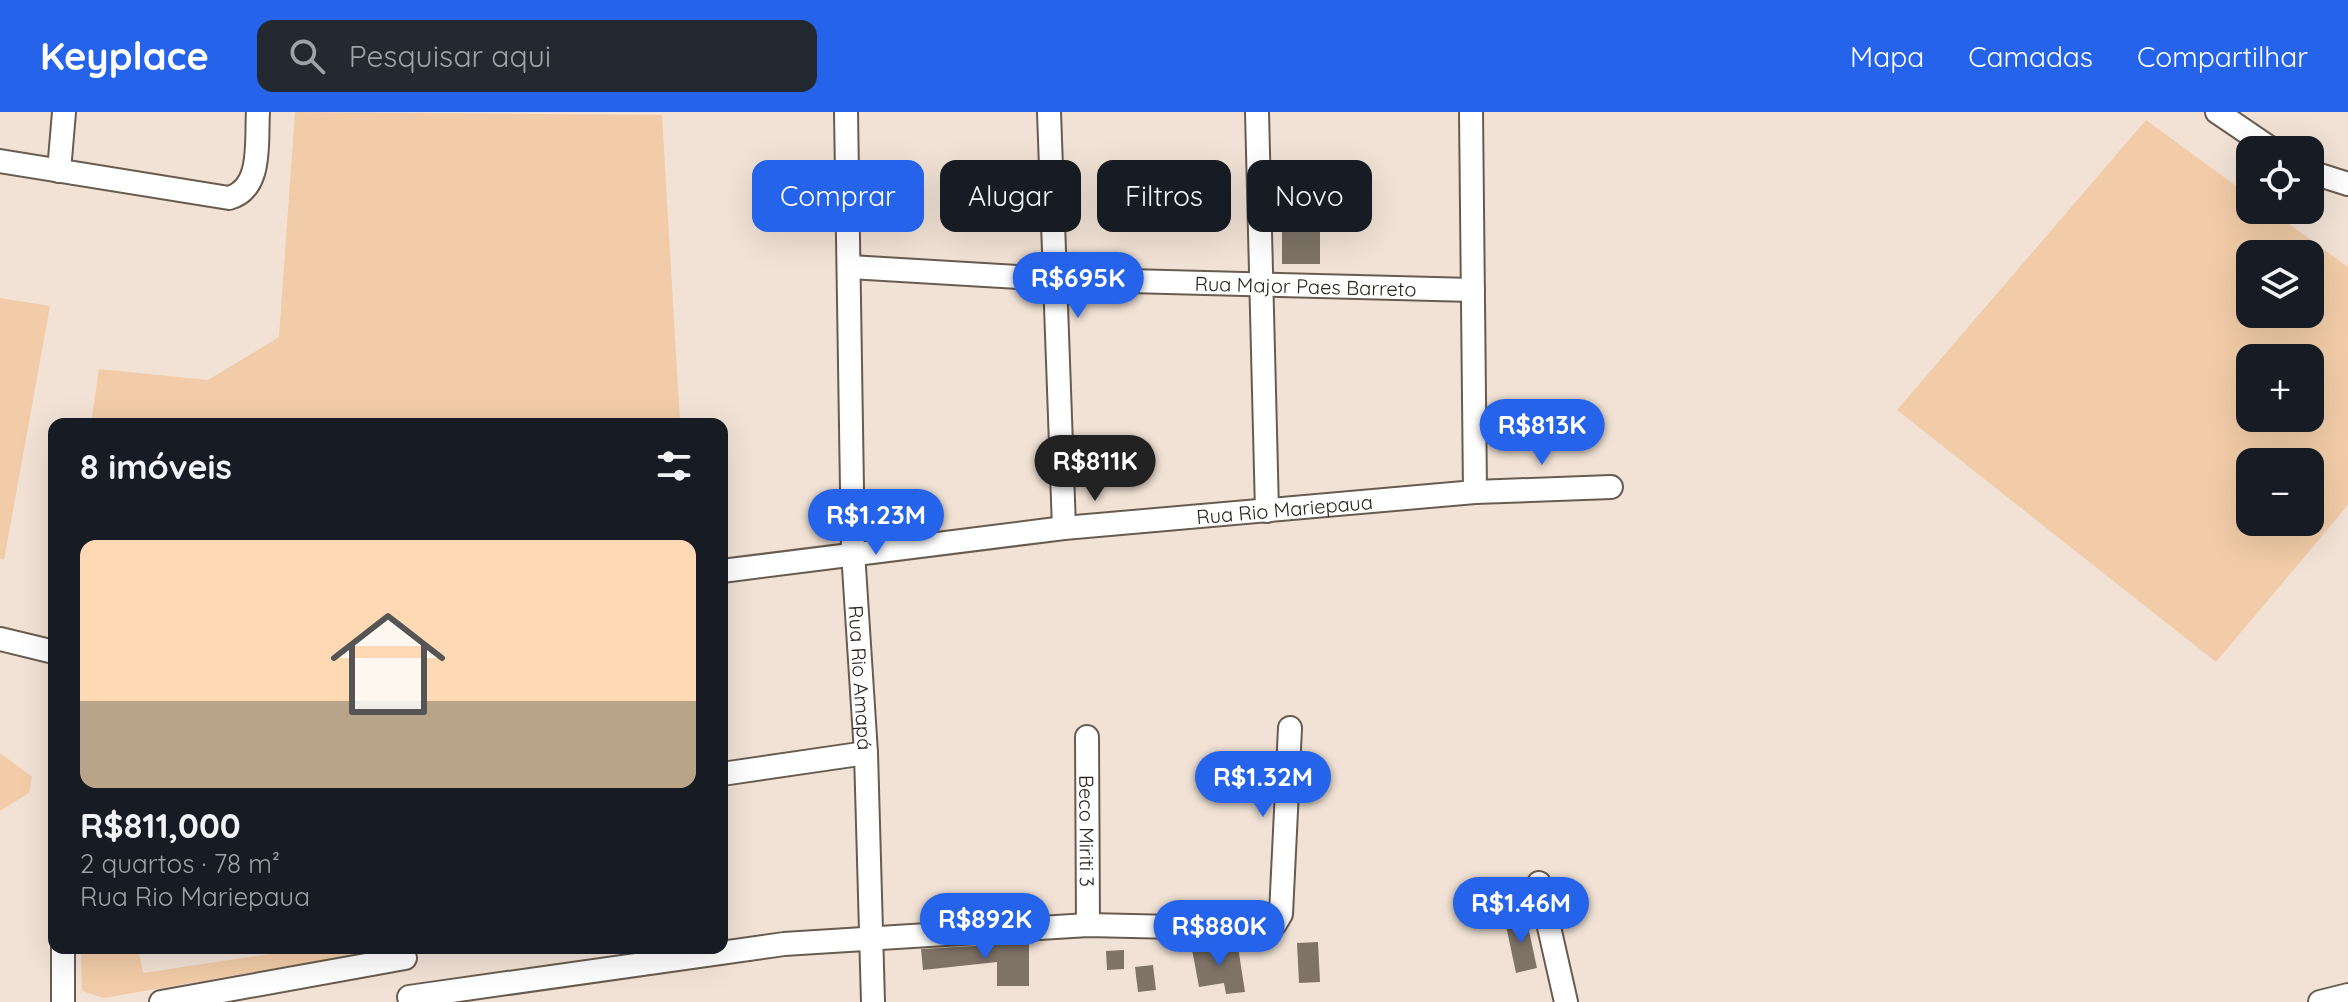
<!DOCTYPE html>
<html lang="pt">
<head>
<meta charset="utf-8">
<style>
  body { margin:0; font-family:Quicksand,sans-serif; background:#242831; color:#f1f3f6; height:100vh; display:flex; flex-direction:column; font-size:30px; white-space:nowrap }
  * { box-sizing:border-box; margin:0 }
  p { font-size:26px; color:#9ea1a6 }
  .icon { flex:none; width:44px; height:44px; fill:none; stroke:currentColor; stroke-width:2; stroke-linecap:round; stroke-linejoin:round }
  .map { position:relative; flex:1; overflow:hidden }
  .side { position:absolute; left:48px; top:306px; width:680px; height:536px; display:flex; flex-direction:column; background:#171b24; border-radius:16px; box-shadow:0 8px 32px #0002 }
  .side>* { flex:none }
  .top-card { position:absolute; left:752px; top:48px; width:760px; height:72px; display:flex; gap:16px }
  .buttons { position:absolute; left:2236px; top:24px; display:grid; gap:16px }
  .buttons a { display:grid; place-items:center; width:88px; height:88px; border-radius:16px; background:#171b24; box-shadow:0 8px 32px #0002; font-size:40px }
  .price { position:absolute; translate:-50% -68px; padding:0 18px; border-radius:28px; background:#2563eb; color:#fff; font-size:26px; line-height:52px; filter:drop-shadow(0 2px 4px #0008) }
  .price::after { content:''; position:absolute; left:50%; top:48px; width:24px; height:18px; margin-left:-12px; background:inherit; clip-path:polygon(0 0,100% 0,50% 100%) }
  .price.on { background:#222; color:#fff }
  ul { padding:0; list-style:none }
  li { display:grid; align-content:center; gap:16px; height:424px; padding:0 32px }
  li span { display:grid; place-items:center; height:248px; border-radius:16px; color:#555 }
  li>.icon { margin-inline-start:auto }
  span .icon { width:144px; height:144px; fill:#fffc; stroke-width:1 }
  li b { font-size:34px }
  h2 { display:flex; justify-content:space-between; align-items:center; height:96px; padding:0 32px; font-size:34px }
  .pill { padding:0 28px; border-radius:16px; background:#171b24; box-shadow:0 8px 32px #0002; font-size:28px; line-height:72px }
  .pill.on { background:#2563eb; color:#fff }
  header { display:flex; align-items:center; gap:48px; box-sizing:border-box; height:112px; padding:0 40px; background:#2563eb; color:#fff }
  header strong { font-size:38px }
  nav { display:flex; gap:44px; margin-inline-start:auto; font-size:28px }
  .search { width:560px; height:72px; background:#242831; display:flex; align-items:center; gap:20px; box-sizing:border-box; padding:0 28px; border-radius:16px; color:#9ea1a6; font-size:30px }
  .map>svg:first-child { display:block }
  .green { fill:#f2cca8; fill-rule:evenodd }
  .building { fill:#7f7367 }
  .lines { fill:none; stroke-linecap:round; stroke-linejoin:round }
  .minor-casing { stroke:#685c50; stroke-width:26 }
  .minor { stroke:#fff; stroke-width:22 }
  .labels { text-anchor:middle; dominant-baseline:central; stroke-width:6; stroke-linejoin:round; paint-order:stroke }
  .street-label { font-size:20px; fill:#28231e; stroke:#fef0e2 }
</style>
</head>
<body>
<header>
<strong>Keyplace</strong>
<div class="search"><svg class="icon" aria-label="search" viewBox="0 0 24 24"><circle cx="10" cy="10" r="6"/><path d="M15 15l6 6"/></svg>Pesquisar aqui</div>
<nav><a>Mapa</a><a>Camadas</a><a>Compartilhar</a></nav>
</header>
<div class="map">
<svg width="2348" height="890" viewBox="0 0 2348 890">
  <rect width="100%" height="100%" fill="#f1e2d5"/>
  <g class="green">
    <path d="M295,0L662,3L680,309L91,312L99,257L208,268L279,225Z"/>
    <path d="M2146,8L2250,84V98H2270L2348,155V393L2216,550L1897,298ZM2250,142H2310V202H2250ZM2310,246V306H2250V246ZM2250,350H2310V410H2250Z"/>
    <path d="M0,186L50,194L4,448L0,447Z"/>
    <path d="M0,641L32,665L29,681L0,699Z"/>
    <path d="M81,836H138L143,861L310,836H392L104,886L82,879Z"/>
  </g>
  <g class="building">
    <rect x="1282" y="110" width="38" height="42"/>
    <path d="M1526,805L1537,856L1516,861L1505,809Z"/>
    <path d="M1207,830L1209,839L1238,835L1245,880L1226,882L1224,871L1199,875L1191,832Z"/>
    <path d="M1318,830L1320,870L1299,871L1297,831Z"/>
    <path d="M1029,831V874H997V850L923,858L921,837Z"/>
    <path d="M1124,838V857L1107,858L1106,839Z"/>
    <path d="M1153,853L1156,878L1138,880L1135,855Z"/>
  </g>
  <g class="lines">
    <defs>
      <g id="minor">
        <path id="s1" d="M846,0L853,440L866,641L873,890"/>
        <path d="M1049,0L1064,416"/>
        <path d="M1257,0L1267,399"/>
        <path d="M1471,0L1475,380"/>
        <path d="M2217,0L2273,38"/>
        <path d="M0,49L229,86C263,77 256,29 258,0"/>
        <path d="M59,59L64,0"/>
        <path d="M2310,60L2348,72"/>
        <path id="s2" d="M850,155L1053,167L1473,178"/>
        <path id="s3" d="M722,459L1064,416L1475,380L1611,375"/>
        <path d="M0,527L54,540"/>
        <path id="s4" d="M1087,625L1088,813"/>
        <path d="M722,662L866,641"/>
        <path d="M1539,771L1566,890"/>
        <path d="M63,836V890"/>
        <path d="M409,885L784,832L1088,813L1264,817L1275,812L1281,802L1290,616"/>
        <path d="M161,890L405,846"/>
        <path d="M2320,890L2348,883"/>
      </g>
    </defs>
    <use href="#minor" class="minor-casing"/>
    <use href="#minor" class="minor"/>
  </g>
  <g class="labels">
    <g class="street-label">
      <text stroke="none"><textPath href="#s2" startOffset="456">Rua Major Paes Barreto</textPath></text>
      <text stroke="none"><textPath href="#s3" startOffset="566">Rua Rio Mariepaua</textPath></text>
      <text stroke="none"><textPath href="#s1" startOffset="566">Rua Rio Amapá</textPath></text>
      <text stroke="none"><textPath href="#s4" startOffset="94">Beco Miriti 3</textPath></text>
    </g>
  </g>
</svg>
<div class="buttons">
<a><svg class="icon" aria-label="locate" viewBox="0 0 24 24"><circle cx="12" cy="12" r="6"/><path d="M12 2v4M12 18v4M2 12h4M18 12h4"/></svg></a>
<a><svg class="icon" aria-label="layers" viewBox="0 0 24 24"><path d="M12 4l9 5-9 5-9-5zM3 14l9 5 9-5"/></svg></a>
<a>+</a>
<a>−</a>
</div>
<b class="price" style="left:1078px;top:208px">R$695K</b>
<b class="price" style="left:1542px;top:355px">R$813K</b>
<b class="price on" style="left:1095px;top:391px">R$811K</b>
<b class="price" style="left:876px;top:445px">R$1.23M</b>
<b class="price" style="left:1263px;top:707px">R$1.32M</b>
<b class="price" style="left:1521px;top:833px">R$1.46M</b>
<b class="price" style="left:985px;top:849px">R$892K</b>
<b class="price" style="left:1219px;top:856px">R$880K</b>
<div class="top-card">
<a class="pill on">Comprar</a>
<a class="pill">Alugar</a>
<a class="pill">Filtros</a>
<a class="pill">Novo</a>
</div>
<section class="side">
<h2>8 imóveis<svg class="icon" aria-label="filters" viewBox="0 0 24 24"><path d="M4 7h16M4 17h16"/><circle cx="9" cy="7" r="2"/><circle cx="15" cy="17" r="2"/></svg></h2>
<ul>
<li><span style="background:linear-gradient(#ffd9b3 65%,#b9a48a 0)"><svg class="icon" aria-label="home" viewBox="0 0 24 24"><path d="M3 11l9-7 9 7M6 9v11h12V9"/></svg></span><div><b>R$811,000</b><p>2 quartos · 78 m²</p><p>Rua Rio Mariepaua</p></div></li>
</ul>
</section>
</div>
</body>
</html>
